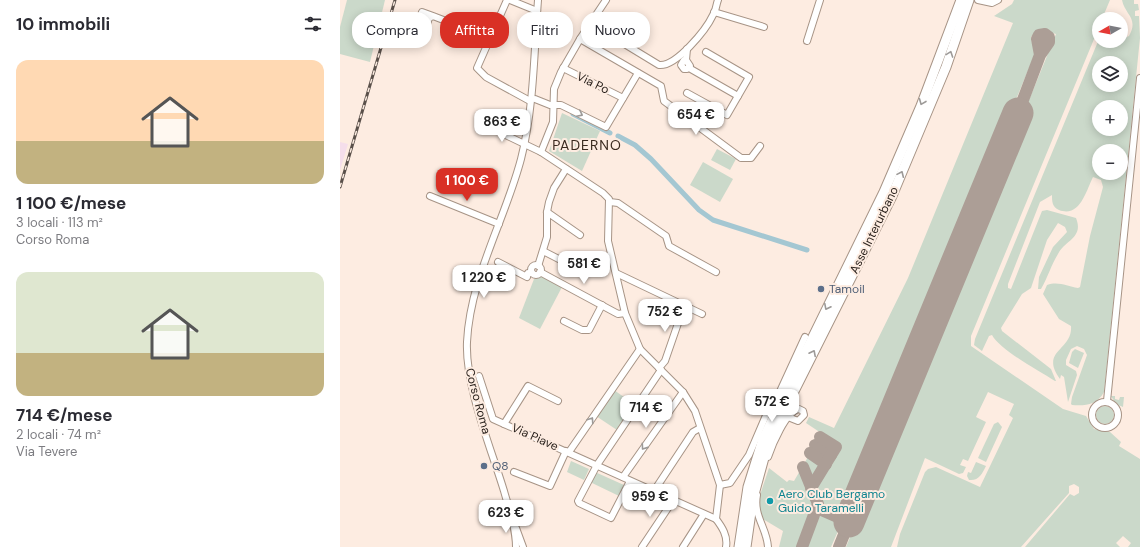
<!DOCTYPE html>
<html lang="it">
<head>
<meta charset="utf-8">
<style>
  body { margin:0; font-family:"DM Sans",sans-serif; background:#f7f7f7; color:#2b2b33; height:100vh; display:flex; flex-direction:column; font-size:15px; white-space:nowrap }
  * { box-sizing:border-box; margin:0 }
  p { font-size:13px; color:#7c7c81 }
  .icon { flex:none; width:22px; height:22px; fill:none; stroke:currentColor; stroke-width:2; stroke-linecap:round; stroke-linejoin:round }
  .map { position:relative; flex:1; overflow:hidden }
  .side { display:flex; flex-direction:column; background:#fff; width:340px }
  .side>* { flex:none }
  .hud { position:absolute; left:12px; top:12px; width:380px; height:36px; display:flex; gap:8px }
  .needle { width:26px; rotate:261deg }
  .fabs { position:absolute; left:752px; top:12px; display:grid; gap:8px }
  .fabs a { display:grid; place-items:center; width:36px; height:36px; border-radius:50%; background:#fff; box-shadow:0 2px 10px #0003; font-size:20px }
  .price { position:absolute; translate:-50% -34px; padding:0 9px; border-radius:8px; background:#fff; color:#222; font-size:13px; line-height:26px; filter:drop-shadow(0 1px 2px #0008) }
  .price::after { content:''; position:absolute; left:50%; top:24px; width:12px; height:9px; margin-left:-6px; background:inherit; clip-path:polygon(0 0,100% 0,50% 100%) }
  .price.selected { background:#d93025; color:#fff }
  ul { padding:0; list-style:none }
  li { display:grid; align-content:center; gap:8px; height:212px; padding:0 16px }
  li span { display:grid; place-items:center; height:124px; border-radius:12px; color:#555 }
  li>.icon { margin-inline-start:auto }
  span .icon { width:72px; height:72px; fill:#fffc; stroke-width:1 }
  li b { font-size:17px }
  h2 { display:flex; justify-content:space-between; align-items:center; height:48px; padding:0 16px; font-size:17px }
  .tag { padding:0 14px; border-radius:16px; background:#fff; box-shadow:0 2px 10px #0003; font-size:14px; line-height:36px }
  .tag.selected { background:#d93025; color:#fff }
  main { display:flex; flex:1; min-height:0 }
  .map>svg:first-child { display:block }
  .industrial { fill:#f5deeb }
  .green { fill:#cbd9ca; fill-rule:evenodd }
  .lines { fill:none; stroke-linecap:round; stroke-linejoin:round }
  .canal { stroke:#a4c7d2; stroke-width:5 }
  .taxiway { stroke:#ac9e96; stroke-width:12 }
  .runway { stroke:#ac9e96; stroke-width:31 }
  .minor-casing { stroke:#a79486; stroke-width:8 }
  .highway-casing { stroke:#a79486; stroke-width:11 }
  .minor { stroke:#fff; stroke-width:6 }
  .highway { stroke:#fff; stroke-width:9 }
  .rail-casing { stroke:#5a504a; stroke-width:3 }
  .rail { stroke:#fdece1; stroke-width:1.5; stroke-dasharray:4.5; stroke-linecap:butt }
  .oneway { stroke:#9d9a98 }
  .service-dot { fill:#5c6f8a; stroke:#fdece1; stroke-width:1.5 }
  .culture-dot { fill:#0f9aa8; stroke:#fdece1; stroke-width:1.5 }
  .labels { text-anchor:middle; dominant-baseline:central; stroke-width:4; stroke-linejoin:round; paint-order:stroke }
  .street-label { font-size:12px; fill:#261e19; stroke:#fdece1 }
  .service-label { font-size:12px; fill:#4e5e75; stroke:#fdece1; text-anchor:start }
  .culture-label { font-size:12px; fill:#0d838f; stroke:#fdece1; text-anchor:start }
  .quarter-label { font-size:14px; letter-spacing:1px; fill:#39291e; stroke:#fdece1 }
</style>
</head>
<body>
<main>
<section class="side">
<h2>10 immobili<svg class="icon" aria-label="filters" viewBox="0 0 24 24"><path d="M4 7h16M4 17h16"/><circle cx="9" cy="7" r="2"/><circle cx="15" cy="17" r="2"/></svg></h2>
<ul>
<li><span style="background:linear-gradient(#ffd9b3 65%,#c2b280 0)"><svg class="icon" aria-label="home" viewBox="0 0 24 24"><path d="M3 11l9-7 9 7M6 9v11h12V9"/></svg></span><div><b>1 100 €/mese</b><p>3 locali · 113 m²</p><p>Corso Roma</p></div></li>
<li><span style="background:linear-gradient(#dfe7d0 65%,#c2b280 0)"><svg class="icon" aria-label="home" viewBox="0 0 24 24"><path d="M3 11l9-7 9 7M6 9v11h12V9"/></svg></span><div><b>714 €/mese</b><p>2 locali · 74 m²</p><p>Via Tevere</p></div></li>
</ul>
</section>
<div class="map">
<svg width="800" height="547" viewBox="0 0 800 547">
  <rect width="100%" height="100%" fill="#fdece1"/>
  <path class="industrial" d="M0,142L8,144L0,170Z"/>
  <g class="green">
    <path d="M7,0H45L30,62L0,54V27Z"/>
    <path d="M674,0H770L762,19H759V27L631,336V346L723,409L746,416L754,429L770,432L781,442L779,446L800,459V547H788L791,543L783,536L776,543L780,547H685L730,494L734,496L739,493V487L734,484L729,486V493L681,547H557L560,534L585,472L588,469L596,467L640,487L673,418L669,415L674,404L648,392L636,417L646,422L628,461L623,459L620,465L626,467L623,473L619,474L585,458L551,547H506L716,34L702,30L696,31L691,37L692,43L696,49V51L504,516C487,516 480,501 474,488L499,445L466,423L469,417L494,428L568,278L673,23L654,16L672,4Z"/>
    <path d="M782,0H794V4H798L799,10L795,11V16H799L800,38L764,392C757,405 745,406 732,405L731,404L732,397L747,355L744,349L737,346L731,349L726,360V365L736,371L737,375L728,402L724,377L721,375L720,379C699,350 733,351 731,326L719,319L703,294L707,285C718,281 727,286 738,288L740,287L750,236L763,187L761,180L753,177C746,191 740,218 719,210C712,207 712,201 712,195L700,202L668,284V288L671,289L702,211L707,210L736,218C744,238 725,240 718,254C711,265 708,277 701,289H698L699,277L713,247L727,232L725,227L718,223L707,240L691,288L682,294L661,328L662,331L711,369L716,381H715C699,371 660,350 652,335L649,336L642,351L634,345L635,339L759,39V41H781V39L789,36C799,18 785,15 782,0ZM759,63H781V85H759ZM759,107H781V129H759ZM759,151H781V173H759Z"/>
    <path d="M222,113L260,131L242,171L209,151Z"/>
    <path d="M377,149L396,159L390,170L371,160Z"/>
    <path d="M363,162L393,179L380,202L350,185Z"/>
    <path d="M202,276L222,287L200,329L179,318L194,279Z"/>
    <path d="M735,349L744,353L738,368L729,363L732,352Z"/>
    <path d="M274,390L295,405L277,430L256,416Z"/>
    <path d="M771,396H775V399L779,400L780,397H784L783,407L776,404Z"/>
    <circle cx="765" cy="415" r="9"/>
    <path d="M658,422L662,427L646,462L638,458L654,424Z"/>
    <path d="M479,439L490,446V451L477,443Z"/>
    <path d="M474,447L485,454L486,460L472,451Z"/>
    <path d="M469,455L480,462L481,466L472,482L464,464Z"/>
    <path d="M231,461L249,469L244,480L227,472Z"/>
    <path d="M636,462L646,466C642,474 639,481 629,480L627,476L628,472L631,473Z"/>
    <path d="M429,468L447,482L449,480L454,481L461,469L475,506L459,547H439L443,531L421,518L419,498Z"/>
    <path d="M255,472L284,485L279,496L250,482Z"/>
    <path d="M289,488L307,496L302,506L285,498Z"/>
    <path d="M482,515L502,522L491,547H464L477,518Z"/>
  </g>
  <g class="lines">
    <g class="canal">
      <path d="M233,114L270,133"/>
      <path d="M278,136L295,145L311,159L359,210L373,220L467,250"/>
    </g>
    <g class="taxiway">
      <path d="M678,113L700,55L709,42V37L705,34L699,35L697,39L700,55"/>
      <path d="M475,445L491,455"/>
      <path d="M470,453L486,464"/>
      <path d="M471,488L496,447L480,437"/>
      <path d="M477,508L509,522L499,547"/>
      <path d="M462,547L478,504L463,467"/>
    </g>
    <path class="runway" d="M509,522L678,113"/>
    <defs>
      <g id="minor">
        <path d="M167,0L137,68L146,77L190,101"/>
        <path d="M170,0L197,11"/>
        <path d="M638,0L652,3L658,0"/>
        <path d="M374,12L424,27"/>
        <path d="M93,16L82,12L76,32L84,34L89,18L93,16L150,38"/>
        <path d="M250,23L319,65C336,67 366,30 373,15C376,11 376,5 378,0"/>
        <path d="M240,39L321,86L324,101L401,158H411L420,146"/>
        <path d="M467,41L480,0"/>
        <path d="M346,60L350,66L347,69H344L341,65L344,60H346L347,49"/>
        <path d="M223,68L283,98"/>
        <path d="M349,68L398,96"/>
        <path d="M347,93L387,115L409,77L366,52"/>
        <path d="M195,99L210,105H221L266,127L298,73"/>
        <path d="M145,125L201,152L263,193L269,199L268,241L285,313L300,349L343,392L355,411L380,485L376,519C382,527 388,536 386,547"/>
        <path d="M201,152L213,122L214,89L221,72L240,39L266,0"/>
        <path d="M90,196L159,224"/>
        <path d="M270,202L278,203L326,236L329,246L376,272"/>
        <path d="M207,212L240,235"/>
        <path d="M203,251L246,273"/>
        <path d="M158,262L187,277L188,273H192"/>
        <circle cx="196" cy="270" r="5"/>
        <path d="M198,266L207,237V212L209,202L214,188L226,169"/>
        <path d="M200,272L278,314L285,313"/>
        <path d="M276,273L362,314"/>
        <path d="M329,299L328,307L341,314"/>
        <path d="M224,321L242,330H249L262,305"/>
        <path d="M319,368L325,361L344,306"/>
        <path d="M139,376L153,419L376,519"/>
        <path d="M767,401L800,78"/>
        <circle cx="765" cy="415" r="13"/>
        <path d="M164,424L188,386L218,401"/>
        <path d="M229,452L300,349"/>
        <path d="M428,457C432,445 446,411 459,409L463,411L464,415L458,421L448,417"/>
        <path d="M174,472L210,486L226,451"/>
        <path d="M283,477L343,392"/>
        <path d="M290,481L271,518L239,503L238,501L257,465L321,370"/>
        <path d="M380,485L390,483L409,455L430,406L437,398L465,337"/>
        <path d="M314,491L353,432L360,428"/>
        <path d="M417,495C413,516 427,528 428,547"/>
        <path d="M176,528L183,547"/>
        <path d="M176,547C176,528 169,509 164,491C151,448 125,386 127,342C130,278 165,220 181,159C194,108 194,53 198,0"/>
        <path d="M302,547L334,499"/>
        <path d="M343,547L364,514"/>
      </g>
      <g id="highway">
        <path d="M399,547L408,487L423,439L544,192L581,106L621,0"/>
        <path d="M406,547L413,498L428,443L552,196L606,67L629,0"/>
      </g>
    </defs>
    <use href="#minor" class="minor-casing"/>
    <use href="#highway" class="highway-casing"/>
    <use href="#minor" class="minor"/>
    <use href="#highway" class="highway"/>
    <defs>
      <path id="rail" d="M0,187L55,0"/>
    </defs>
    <use href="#rail" class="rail-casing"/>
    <use href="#rail" class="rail"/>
  </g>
  <defs><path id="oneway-chevron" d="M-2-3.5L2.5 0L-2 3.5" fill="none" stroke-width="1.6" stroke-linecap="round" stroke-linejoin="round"/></defs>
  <g class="oneway">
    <use href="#oneway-chevron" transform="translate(610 54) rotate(-70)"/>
    <use href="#oneway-chevron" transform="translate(582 102) rotate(112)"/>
    <use href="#oneway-chevron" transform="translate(240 114) rotate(27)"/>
    <use href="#oneway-chevron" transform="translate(561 174) rotate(-66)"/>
    <use href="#oneway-chevron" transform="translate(487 307) rotate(117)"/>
    <use href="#oneway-chevron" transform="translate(473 353) rotate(-63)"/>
    <use href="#oneway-chevron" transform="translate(251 420) rotate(-56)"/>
    <use href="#oneway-chevron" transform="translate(304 447) rotate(125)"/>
  </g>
  <g class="service-dot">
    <circle cx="481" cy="289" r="4"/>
    <circle cx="144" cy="466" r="4"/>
  </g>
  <circle class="culture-dot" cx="430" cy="501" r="4"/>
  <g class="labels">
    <g class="street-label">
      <text transform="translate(253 83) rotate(26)">Via Po</text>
      <text transform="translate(534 230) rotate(-64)">Asse Interurbano</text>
      <text transform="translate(138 401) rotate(75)">Corso Roma</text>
      <text transform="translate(195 437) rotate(24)">Via Piave</text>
    </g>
    <g class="service-label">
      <text x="489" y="289">Tamoil</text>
      <text x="152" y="466">Q8</text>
    </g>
    <g class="culture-label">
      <text x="438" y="494">Aero Club Bergamo<tspan x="438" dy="14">Guido Taramelli</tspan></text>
    </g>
    <g class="quarter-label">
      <text x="247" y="145">PADERNO</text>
    </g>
  </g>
</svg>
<div class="fabs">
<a><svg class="needle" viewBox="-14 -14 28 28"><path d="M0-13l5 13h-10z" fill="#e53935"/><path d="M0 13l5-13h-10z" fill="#7c7c81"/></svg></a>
<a><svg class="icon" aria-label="layers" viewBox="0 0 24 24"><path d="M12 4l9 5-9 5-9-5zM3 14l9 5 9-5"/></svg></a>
<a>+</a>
<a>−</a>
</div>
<b class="price" style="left:356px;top:136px">654 €</b>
<b class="price" style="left:162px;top:143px">863 €</b>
<b class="price selected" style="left:127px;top:202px">1 100 €</b>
<b class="price" style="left:244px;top:285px">581 €</b>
<b class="price" style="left:144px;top:299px">1 220 €</b>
<b class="price" style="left:325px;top:333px">752 €</b>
<b class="price" style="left:432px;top:423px">572 €</b>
<b class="price" style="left:306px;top:429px">714 €</b>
<b class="price" style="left:310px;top:518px">959 €</b>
<b class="price" style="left:166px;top:534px">623 €</b>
<div class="hud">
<a class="tag">Compra</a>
<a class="tag selected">Affitta</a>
<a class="tag">Filtri</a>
<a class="tag">Nuovo</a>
</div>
</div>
</main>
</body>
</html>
